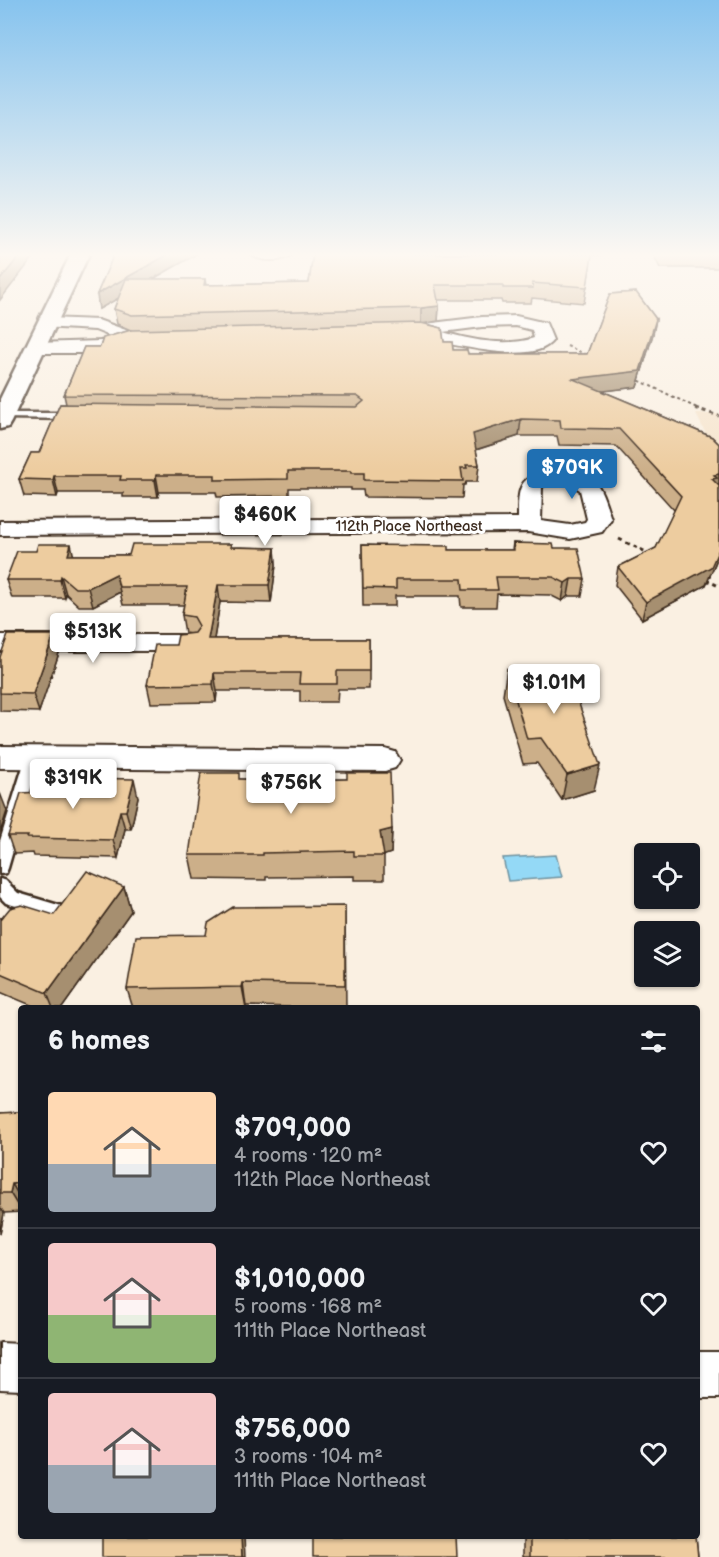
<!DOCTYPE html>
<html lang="en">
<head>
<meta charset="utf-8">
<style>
  body { margin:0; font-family:"Balsamiq Sans",sans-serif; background:#242831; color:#f1f3f6; height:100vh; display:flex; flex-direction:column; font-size:22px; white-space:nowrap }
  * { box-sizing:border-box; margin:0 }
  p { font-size:20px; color:#9ea1a6 }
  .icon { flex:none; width:33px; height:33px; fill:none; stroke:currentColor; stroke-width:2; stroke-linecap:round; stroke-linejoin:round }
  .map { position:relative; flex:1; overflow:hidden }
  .side { position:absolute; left:18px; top:1005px; width:682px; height:534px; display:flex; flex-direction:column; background:#171b24; border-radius:6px; box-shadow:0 2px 4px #0004 }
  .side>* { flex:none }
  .tools { position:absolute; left:634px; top:843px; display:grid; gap:12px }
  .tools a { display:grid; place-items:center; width:66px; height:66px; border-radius:6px; background:#171b24; box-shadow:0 2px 4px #0004; font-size:30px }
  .price { position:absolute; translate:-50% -51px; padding:0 14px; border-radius:6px; background:#fff; color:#222; font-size:20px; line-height:39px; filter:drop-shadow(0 2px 3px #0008) }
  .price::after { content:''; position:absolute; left:50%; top:36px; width:18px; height:14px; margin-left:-9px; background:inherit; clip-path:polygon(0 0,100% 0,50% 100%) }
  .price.selected { background:#1f6fb2; color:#fff }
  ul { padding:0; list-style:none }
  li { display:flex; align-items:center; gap:18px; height:150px; padding:0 30px }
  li+li { border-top:2px solid #363941 }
  li span { display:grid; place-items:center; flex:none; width:168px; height:120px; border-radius:6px; color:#555 }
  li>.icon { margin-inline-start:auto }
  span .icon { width:72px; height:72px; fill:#fffc; stroke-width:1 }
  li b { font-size:26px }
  h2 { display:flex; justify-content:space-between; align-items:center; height:72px; padding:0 30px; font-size:26px }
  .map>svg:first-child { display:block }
  .built { fill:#f6e5ce }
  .water { fill:#94d9f6; stroke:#7093a0; stroke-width:1.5 }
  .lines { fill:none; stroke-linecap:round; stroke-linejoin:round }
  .lane-casing { stroke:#3b2a1e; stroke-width:5 }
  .street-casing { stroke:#3b2a1e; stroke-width:4 }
  .secondary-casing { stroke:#3b2a1e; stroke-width:5 }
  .path-far1 { stroke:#3b2a1e; stroke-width:2; stroke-dasharray:3 3; stroke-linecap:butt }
  .path { stroke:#3b2a1e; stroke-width:3; stroke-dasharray:4 4; stroke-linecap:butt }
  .lane { fill:#fff; fill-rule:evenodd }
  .street { fill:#fff; fill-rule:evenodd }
  .secondary { fill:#fff; fill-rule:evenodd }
  .wall { fill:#ccaf89; stroke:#3b2a1e; stroke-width:1.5 }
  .shaded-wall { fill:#a68f6f; stroke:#3b2a1e; stroke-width:1.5 }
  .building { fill:#edcc9f; stroke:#3b2a1e; stroke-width:1.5 }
  .labels { text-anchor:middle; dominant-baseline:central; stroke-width:6; stroke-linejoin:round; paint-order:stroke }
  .far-street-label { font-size:15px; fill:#3b2a1e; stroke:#fff }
</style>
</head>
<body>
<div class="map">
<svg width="719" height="1557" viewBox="0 0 719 1557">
  <rect width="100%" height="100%" fill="#faf0e2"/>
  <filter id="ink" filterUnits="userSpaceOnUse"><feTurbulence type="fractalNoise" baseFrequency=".0167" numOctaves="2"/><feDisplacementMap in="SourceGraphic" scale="12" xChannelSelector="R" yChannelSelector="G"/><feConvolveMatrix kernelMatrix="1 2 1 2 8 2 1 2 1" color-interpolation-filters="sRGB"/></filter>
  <g filter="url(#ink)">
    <path class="built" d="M696,414H719V460Z"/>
    <path class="water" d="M556,855L562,877L508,881L503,858Z"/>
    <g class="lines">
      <defs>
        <g id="lane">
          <path d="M0,413H75L80,416L75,419L3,418L0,417Z"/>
          <path d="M33,752L40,757L8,868L6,873L0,874V841L26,757Z"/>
          <path d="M0,879L6,881L18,893L65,907L67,912L65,917L59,919L6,903L0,897Z"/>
        </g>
        <g id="street">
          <path d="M251,254H292C284,262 259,262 251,254Z"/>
          <path d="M516,316L546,323L553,340C532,370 436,338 405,336L399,335L396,331L399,327L482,317ZM516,326L532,330L534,338C507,347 470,340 443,332L482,327Z"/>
          <path d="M48,318L98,320L134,333H144L147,337L144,341L101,353H28L26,349L28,345L35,343L100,341L115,338L95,330L42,327L39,323L42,319Z"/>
          <path d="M550,469C595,467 599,481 611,519L602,532L570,539L528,532L0,535V521L518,518C518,488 518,477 550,469ZM549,482H567L580,490L587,519L585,522L570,525L541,521L542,487Z"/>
          <path d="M0,635H187L196,637L200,643L196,649L187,651H0Z"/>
          <path d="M0,746L385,749L395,752L400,760L395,768L385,771L0,768Z"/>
          <path d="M0,1343L21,1344V1390L0,1389Z"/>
          <rect x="698" y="1352" width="21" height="46"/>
        </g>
        <path id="secondary" d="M71,254H89L11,422L8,427L0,429V399Z"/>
      </defs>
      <use href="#lane" class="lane-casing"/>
      <use href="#street" class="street-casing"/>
      <use href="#secondary" class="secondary-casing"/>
      <g class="path-far1">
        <path d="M567,346L587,355"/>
        <path d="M634,378L699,409"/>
      </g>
      <g class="path">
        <path d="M695,408L719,416"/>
        <path d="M619,539L650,554"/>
        <path d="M706,580L719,586"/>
      </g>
      <use href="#lane" class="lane"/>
      <use href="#street" class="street"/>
      <use href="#secondary" class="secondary"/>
    </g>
    <g class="wall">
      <path d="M114,254H197L153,279H205L206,285L309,283L313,254H602V255H592L584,303L532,298L531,303H502L501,300H438L439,306L438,321L424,323L442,328L444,342H452L453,350H467L468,354H587L610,294L636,292L656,319L653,334L637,387L602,391L712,437L719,444V554L706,585L642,619L615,585L618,567L656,548L675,511L616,446L559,445L557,436H519L476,450L479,465L477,482H466L465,485H463L462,498L364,497L363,490H351V488H289V496L217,497L216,492H159L158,497H123V493H58L57,497L24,496L19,479L31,453H39L60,404H66L64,395L84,347H100L103,338L131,330L117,324L114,309L118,298L99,309L97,294Z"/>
      <path d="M653,254H719V268H660Z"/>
      <path d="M513,543L554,548L585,579L582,596H568L562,601L550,595L497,594L496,607H461L460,596H395V606H363L362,545L449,550H512Z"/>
      <path d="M231,544V547L275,548L276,565L271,603L220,602L214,639H369V689H338L337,702H300V691H217L216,702L151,703L147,685L176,645L190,634L185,633L182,615L184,605H123L120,592L93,606H79L66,594L65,598H12L6,580L74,555H129Z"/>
      <path d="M54,635L59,653L39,712L0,711V657Z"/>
      <path d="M507,669L594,790L562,800L537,763L523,764L503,695Z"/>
      <path d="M240,779L290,780L347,779L392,829L391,853L384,855V880H354V876L266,877V880L194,879L189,855Z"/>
      <path d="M42,792L138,797L131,829H125L118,858L34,856L33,853L14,854L8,836Z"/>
      <path d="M124,887L131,911L62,1008H38L0,992V918L54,915Z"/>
      <path d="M345,906L346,1008L246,1006V1008H133L127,989L206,935Z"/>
      <path d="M21,1112V1212L4,1213L0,1234V1113Z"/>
      <path d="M523,1536H696L698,1557H523Z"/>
    </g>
    <g class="shaded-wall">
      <path d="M21,254H36L0,300V280Z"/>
      <path d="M169,254H197L99,309L97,294Z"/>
      <path d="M439,306L438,321L421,324V308Z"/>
      <path d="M656,319L653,334L637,387L571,395L573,379Z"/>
      <path d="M521,419L519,436L472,451L473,434Z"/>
      <path d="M719,474V490L707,496L714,475Z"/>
      <path d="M156,475L159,492L158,497L155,480Z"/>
      <path d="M54,476L58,493L57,497L53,480Z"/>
      <path d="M71,544L75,562L68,555Z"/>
      <path d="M275,548L276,565L271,603L269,585Z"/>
      <path d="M719,549V554L706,585L642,619L646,602Z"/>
      <path d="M116,574L120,592L93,606L88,588Z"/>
      <path d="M61,576L66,594L65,598L60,580Z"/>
      <path d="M571,579L568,596L562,601L565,583Z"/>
      <path d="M218,585L220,602L211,657L208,639Z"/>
      <path d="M54,635L59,653L39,712L33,694Z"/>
      <path d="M214,673L217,691L216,702L213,684Z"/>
      <path d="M600,765L594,790L562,800L567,775Z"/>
      <path d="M134,779L138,797L131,829L126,811Z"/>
      <path d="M0,793L7,811L0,833Z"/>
      <path d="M120,811L125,829L118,858L113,840Z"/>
      <path d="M392,829L391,853L383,856L380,832Z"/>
      <path d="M124,887L131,911L62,1008H53L47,993Z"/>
      <path d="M243,983L246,1006V1008L242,987Z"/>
      <path d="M12,1184L21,1199V1211L10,1193Z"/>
      <path d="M0,1207L4,1213L0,1234Z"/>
      <path d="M241,1536H244L245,1557H242Z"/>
    </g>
    <g class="building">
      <path d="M0,254H21L0,280Z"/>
      <path d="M114,254H169L97,294Z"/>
      <path d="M313,254H592L587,287L532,283L533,288H503V285H435L439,306L421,308L132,315L114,309L126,279H205L204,285L309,283Z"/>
      <path d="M636,292L656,319L640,371L573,379L712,437L719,444V474L714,475L717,478L712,479L719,486V549L711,567L646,602L618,567L656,548L681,496L619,429L561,428L560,420L521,419L473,434L479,465H466L467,468H461L463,481L364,480V473H351V471H288V479L215,480V475H156L155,480H120L121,476H54L53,480L19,479L31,453H39L60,404L357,407L364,401L357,396L64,395L84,347H100L103,338L131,330L421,323L442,328L444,342H452L453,350H467L468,354H587L610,294Z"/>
      <path d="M513,543L553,544L554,548H578L585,579H571L565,583L553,577H496L498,590H463L462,579H396V589L363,588L362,545L449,546V550H514Z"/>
      <path d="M38,544H71L68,555H129L132,544H231L230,547L275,548L269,585H218L208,639H369V671H337V684H299L300,673H214L213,684L147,685L155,645H176L178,635L194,633L199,626L194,617L182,615L187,587H119L116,574L88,588H75L61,576L60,580H6L17,551H36Z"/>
      <path d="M8,635H54L33,694L0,693V657Z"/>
      <path d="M566,666L600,765L567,775L541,738L527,739L507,669Z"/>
      <path d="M201,773H239V779L290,780L347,779V773H390L392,829L380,832L384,856H354V851L263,853V855H189Z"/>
      <path d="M81,778L134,779L126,811H120L113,840L27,838L28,836H8L21,793L42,792L45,782L79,783Z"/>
      <path d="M87,871L124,887L47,993L0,973V918L1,919L10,908L22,905L54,915Z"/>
      <path d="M345,906V985L243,983L242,987L127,989L136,936L206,935L208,923L233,907Z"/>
      <path d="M21,1112V1183L12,1184L10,1193H0V1113Z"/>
      <path d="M102,1536H241L242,1557H102Z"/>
      <path d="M313,1536H456L457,1557H313Z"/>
      <path d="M530,1536H696L698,1557H530Z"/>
    </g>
  </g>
  <linearGradient id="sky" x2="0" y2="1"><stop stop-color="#86c3ee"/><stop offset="0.54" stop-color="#fdf8f2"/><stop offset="1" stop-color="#fdf8f2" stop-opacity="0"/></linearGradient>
  <rect width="719" height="472" fill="url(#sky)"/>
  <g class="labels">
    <g class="far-street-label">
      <text x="409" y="526">112th Place Northeast</text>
    </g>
  </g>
</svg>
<div class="tools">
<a><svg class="icon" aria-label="locate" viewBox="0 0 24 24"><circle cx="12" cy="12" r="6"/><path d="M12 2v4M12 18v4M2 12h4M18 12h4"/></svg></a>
<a><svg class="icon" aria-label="layers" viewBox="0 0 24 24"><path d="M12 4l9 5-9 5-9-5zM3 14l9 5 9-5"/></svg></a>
</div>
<b class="price selected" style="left:572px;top:500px">$709K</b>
<b class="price" style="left:265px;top:547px">$460K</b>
<b class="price" style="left:93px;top:664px">$513K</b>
<b class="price" style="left:554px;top:715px">$1.01M</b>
<b class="price" style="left:73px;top:810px">$319K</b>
<b class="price" style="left:291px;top:815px">$756K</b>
<section class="side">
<h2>6 homes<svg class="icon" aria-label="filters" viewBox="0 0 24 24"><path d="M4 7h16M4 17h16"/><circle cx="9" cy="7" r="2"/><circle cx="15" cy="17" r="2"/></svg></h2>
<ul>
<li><span style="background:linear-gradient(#ffd9b3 60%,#9aa5b1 0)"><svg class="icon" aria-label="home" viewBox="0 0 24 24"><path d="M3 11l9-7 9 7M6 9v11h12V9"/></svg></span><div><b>$709,000</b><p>4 rooms · 120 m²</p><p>112th Place Northeast</p></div><svg class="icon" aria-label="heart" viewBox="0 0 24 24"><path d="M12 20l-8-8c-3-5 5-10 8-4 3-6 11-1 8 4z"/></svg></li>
<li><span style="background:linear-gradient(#f6c9c9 60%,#8fb573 0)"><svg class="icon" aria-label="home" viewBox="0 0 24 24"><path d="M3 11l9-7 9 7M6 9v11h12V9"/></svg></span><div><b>$1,010,000</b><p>5 rooms · 168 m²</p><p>111th Place Northeast</p></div><svg class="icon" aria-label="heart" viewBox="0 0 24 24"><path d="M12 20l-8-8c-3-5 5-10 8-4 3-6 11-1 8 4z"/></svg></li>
<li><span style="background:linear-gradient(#f6c9c9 60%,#9aa5b1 0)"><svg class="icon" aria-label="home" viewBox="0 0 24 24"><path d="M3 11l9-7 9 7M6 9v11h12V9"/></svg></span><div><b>$756,000</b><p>3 rooms · 104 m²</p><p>111th Place Northeast</p></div><svg class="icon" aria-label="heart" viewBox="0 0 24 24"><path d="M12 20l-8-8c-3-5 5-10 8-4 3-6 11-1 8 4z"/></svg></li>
</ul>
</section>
</div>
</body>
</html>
